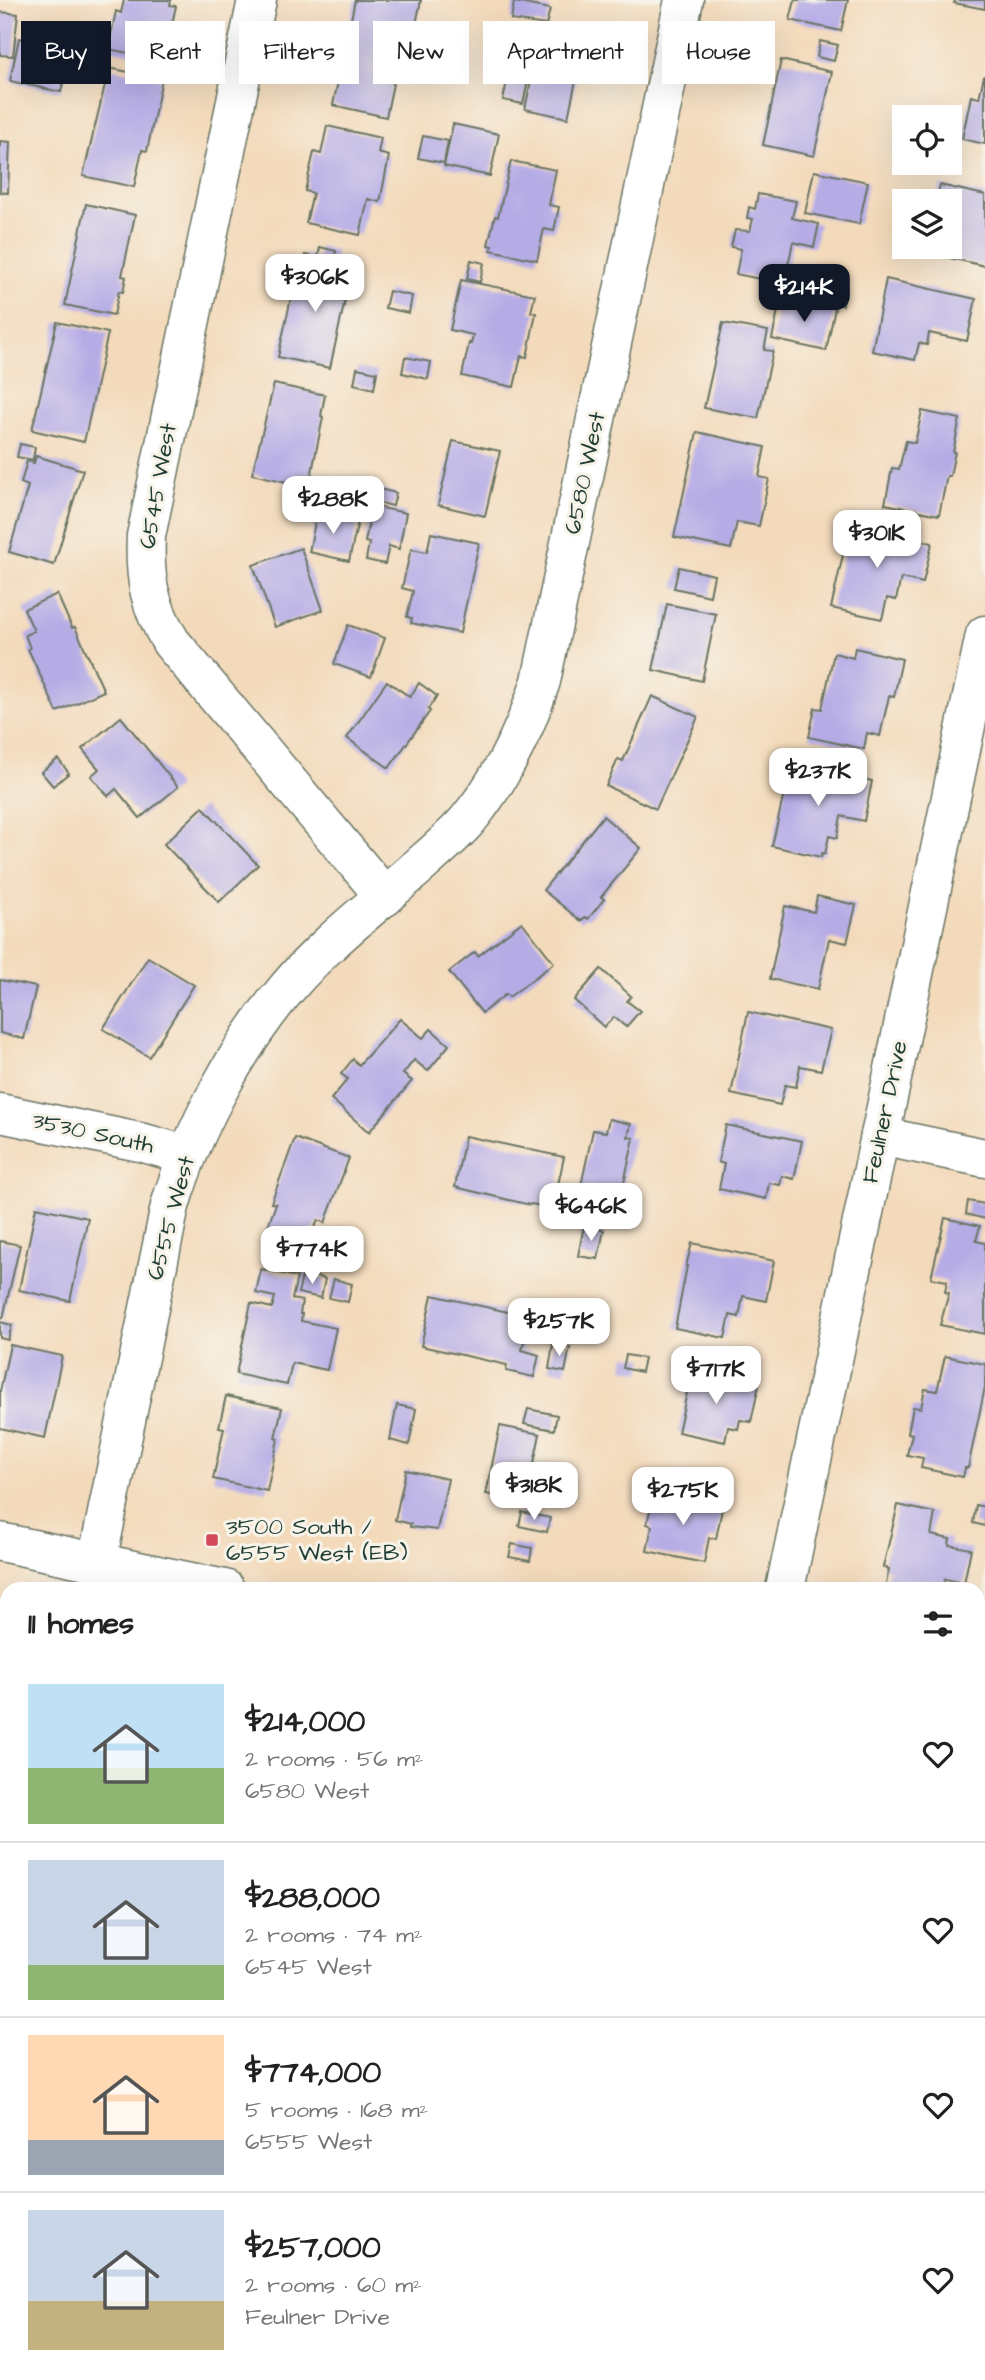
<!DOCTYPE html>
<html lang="en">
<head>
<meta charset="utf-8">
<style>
  body { margin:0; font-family:"Architects Daughter",sans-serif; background:#f6f6f6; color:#222; height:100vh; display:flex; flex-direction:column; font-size:26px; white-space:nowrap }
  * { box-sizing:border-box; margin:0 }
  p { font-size:23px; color:#767676 }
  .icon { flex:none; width:38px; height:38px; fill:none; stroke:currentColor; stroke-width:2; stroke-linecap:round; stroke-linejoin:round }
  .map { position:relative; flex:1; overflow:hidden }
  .panel { position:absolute; left:0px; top:1582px; width:985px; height:798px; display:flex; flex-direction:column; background:#fff; border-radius:21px 21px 0 0; box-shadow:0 7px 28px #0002 }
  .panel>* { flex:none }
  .banner { position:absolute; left:21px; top:21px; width:943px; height:63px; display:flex; gap:14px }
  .controls { position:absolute; left:892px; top:105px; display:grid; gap:14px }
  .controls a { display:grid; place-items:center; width:70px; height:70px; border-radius:0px; background:#fff; box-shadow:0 7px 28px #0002; font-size:35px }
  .price { position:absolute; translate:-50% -60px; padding:0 16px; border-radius:14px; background:#fff; color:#222; font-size:23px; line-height:46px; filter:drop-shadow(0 2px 4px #0008) }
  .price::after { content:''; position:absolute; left:50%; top:42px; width:21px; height:16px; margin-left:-10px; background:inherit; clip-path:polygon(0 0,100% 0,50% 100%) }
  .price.on { background:#111827; color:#fff }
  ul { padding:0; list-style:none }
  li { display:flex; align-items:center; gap:21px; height:175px; padding:0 28px }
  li+li { border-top:2px solid #e0e0e0 }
  li span { display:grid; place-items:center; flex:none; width:196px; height:140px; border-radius:0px; color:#555 }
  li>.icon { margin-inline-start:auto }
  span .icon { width:84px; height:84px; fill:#fffc; stroke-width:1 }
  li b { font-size:30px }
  h2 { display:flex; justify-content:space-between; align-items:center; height:84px; padding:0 28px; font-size:30px }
  .tag { padding:0 24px; border-radius:0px; background:#fff; box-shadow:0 7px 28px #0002; font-size:24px; line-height:63px }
  .tag.on { background:#111827; color:#fff }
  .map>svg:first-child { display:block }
  .building { fill:#b5ace6 }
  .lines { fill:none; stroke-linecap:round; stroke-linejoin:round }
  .minor-casing { stroke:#697463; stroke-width:41 }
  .major-casing { stroke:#697463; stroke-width:41 }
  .minor { stroke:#fff; stroke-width:38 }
  .major { stroke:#fff; stroke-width:38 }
  .poi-dot { fill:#d1495b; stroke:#f7f3e8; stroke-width:2.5 }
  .labels { text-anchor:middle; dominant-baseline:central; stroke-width:6; stroke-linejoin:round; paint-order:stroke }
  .street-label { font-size:23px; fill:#1f3d34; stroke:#f7f3e8 }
  .poi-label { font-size:23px; fill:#1f3d34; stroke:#f7f3e8; text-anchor:start }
</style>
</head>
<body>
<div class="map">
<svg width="985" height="2380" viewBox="0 0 985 2380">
  <rect width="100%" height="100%" fill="#f7f3e8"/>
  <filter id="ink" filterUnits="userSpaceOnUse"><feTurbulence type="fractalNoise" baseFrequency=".0143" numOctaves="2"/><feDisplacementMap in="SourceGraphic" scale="14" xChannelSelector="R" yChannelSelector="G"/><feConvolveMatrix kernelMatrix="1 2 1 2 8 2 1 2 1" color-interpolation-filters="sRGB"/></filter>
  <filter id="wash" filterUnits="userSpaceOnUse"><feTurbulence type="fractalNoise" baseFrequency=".00686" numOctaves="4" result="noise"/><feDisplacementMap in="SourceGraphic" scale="28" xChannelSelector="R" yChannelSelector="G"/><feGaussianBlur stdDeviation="1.57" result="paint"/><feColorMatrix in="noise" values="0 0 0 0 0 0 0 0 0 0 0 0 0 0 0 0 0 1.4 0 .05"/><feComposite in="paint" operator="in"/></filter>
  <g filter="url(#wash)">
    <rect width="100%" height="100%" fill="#f3dabb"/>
    <g id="blocks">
      <g class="building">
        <path d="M124,0H171L170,5L176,6L164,60L108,49L116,11L121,13Z"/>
        <path d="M355,0H421L414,34L404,32L386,117L333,105Z"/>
        <path d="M795,0H848L841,31L790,20Z"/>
        <path d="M955,0H985V9L954,3Z"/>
        <path d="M514,2L550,9L546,25L511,20Z"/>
        <path d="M0,12L18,14L13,56L0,55Z"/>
        <path d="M19,38L71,49L61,92L10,81Z"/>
        <path d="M820,41L838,45L834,61L817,57Z"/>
        <path d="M539,43L582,52L568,118L525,109Z"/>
        <path d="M781,60L832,72L814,156L763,145Z"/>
        <path d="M510,67L530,72L523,104L503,100Z"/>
        <path d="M109,68L162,79L147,151L142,150L134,187L83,176Z"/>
        <path d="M984,76H985V144L962,139L971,96L979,98Z"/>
        <path d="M453,124L499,134L490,176L444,166Z"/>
        <path d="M327,126L381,138L378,153L389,156L380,202L368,199L360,235L306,223L313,193L305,191L314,152L321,154Z"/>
        <path d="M423,136L448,141L444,163L418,158Z"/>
        <path d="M0,141L10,142L8,193L0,192Z"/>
        <path d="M511,161L556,170L549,205L559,207L554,231L544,229L537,260L491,250L492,246L488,245L495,216L498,217Z"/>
        <path d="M814,171L868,182L859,224L805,213Z"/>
        <path d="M940,185L985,195V266L923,252L924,247H950V201H936Z"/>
        <path d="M758,194L796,201L792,218L819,224L814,247L793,242L784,284L736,274L741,249L731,247L735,230L750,231L753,219L747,218L749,207L755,209Z"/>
        <path d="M86,204L135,215L122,276L126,277L123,292L119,291L114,315L65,305Z"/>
        <path d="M320,247L336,251L334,261L349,264L345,285L305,277L302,291L345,300L330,368L278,357L293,289L297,290L305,255L318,258Z"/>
        <path d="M471,260L484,263L480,282L467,279Z"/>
        <path d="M886,279L976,299L967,341L929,333L927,345L919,343L915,360L872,351Z"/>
        <path d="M461,280L535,295L531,312L536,313L527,357L521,356L514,387L462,376L469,343L471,344L473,335L450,330Z"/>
        <path d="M830,285L846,288L843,305L827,302Z"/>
        <path d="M389,291L412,296L409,313L385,308Z"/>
        <path d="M781,296L835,308L826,351L772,339Z"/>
        <path d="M57,322L108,333L84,442L32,430Z"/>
        <path d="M723,323L768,331L764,350L773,351L758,418L704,408Z"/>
        <path d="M405,357L431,362L428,379L402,373Z"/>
        <path d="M357,368L377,372L374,389L354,384Z"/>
        <path d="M274,384L325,395L321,416L323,417L309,487L252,474Z"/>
        <path d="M922,411L960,419L953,452H955L950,476H947L939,515L885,504L892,468L899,469L906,441L915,443Z"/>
        <path d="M697,432L765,447L759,477L769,479L759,526L737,522L731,549L674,537Z"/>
        <path d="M453,441L500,451L485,516L438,505Z"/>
        <path d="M20,444L35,447L33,460L17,457Z"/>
        <path d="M36,456L83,470L54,565L9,552L28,486L21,483L27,461L34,463Z"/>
        <path d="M379,489L396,493L393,506L376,502Z"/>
        <path d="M372,506L406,513L399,549L389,546L385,564L366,560L369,543L365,542Z"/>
        <path d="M317,512L358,521L349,561L309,552Z"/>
        <path d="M850,524L932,543L923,583L901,578L896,600L887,598L882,619L831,608Z"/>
        <path d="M431,533L479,543L460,633L411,623L412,618L407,617L413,591L402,588L411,549L427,552Z"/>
        <path d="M301,548L323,610L275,627L253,565Z"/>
        <path d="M679,567L714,575L710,596L674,588Z"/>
        <path d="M57,594L72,628L75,627L104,691L57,712L28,649L30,648L25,635L34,631L24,609Z"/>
        <path d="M667,604L716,614L702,681L653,670Z"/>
        <path d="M348,625L385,638L371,677L334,664Z"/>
        <path d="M855,648L902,659L894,697L889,696L880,736L867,733L864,749L809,737L815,708L822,709L834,653L853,658Z"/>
        <path d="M387,681L410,697L419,683L437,696L428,709L430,711L389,768L347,738Z"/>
        <path d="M652,696L698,717L656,809L606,786L618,759L623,761Z"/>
        <path d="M121,717L178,787L140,818L116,789L108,796L91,776L99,769L82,749Z"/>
        <path d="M58,759L69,773L53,786L41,772Z"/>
        <path d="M791,763L872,781L864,821L841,816L837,838L829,836L825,854L822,853L821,857L772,846Z"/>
        <path d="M203,807L258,865L219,902L164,844Z"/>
        <path d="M603,816L641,848L601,897L604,899L588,919L585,917L581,921L543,890Z"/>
        <path d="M817,896L856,905L847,943L829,939L818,989L770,979L785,906L814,912Z"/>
        <path d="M522,922L554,963L509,997L506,994L482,1013L449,972L475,952L478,956Z"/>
        <path d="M148,957L194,985L149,1057L103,1029Z"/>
        <path d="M601,969L631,996L627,1001L640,1011L626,1027L614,1017L604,1027L574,1000Z"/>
        <path d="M0,980L36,987L24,1039L0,1033Z"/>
        <path d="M748,1012L831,1030L821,1070L800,1066L796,1087L785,1085L780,1105L731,1094Z"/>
        <path d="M400,1019L423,1038L431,1029L449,1045L428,1071L414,1060L403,1074L412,1081L369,1132L331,1099L348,1079L341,1074L353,1059L359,1065Z"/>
        <path d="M609,1119L631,1124L628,1137L634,1138L618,1209L578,1200L593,1130L606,1132Z"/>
        <path d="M726,1125L802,1141L794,1179L782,1176L780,1185L769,1183L766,1199L719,1189L724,1164L718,1162Z"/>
        <path d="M465,1136L564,1157L553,1208L531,1204L530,1205L455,1187Z"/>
        <path d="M295,1138L349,1158L325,1223L318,1220L313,1232L306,1230L305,1232L321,1238L314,1254L299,1249L297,1253L263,1240L276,1204L271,1203Z"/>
        <path d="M968,1201L985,1204V1219L966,1214Z"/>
        <path d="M36,1207L88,1218L70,1301L19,1290Z"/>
        <path d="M945,1218L980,1226L976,1241L985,1243V1334L940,1325L949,1293L945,1292L947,1281L931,1278Z"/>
        <path d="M584,1226L604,1230L598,1259L578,1256Z"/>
        <path d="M0,1241L20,1245L3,1318L0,1317Z"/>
        <path d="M692,1243L774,1261L766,1301L743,1296L739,1317L730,1315L725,1338L675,1328L687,1266H686Z"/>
        <path d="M261,1269L297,1277L292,1299L302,1301L300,1314H302L301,1321L336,1328L327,1370L292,1363L287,1385L236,1374L251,1303L272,1308L275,1297L256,1293Z"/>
        <path d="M303,1273L325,1279L321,1298L298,1293Z"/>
        <path d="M334,1279L352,1284L348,1302L329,1298Z"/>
        <path d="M432,1295L530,1317L522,1350L539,1355L534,1377L506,1371L507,1365L421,1346Z"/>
        <path d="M0,1322L12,1325L8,1340L0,1338Z"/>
        <path d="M553,1344L570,1347L565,1372L549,1369Z"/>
        <path d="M10,1345L62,1356L45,1438L0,1428V1391Z"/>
        <path d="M626,1355L644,1358L641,1372L623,1368Z"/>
        <path d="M945,1356L985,1364V1387L968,1468H965L963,1477L921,1468L923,1458L907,1455L912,1434L908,1433L913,1407L921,1408L925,1389L937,1391Z"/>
        <path d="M692,1371L759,1385L751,1422L740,1420L738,1429L728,1427L725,1442L678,1432Z"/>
        <path d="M226,1396L282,1408L275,1438L278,1439L267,1491L213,1479L224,1428L219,1427Z"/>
        <path d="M397,1405L416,1409L409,1445L390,1440Z"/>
        <path d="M528,1409L557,1415L554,1430L524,1424Z"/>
        <path d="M500,1426L540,1434L526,1502L486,1494Z"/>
        <path d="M406,1470L448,1479L437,1530L410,1527L411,1524L395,1520Z"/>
        <path d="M681,1495L723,1504L716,1539L709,1538L704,1563L647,1551L652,1526L647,1524L653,1497L680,1503Z"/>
        <path d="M898,1505L935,1513L931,1535L950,1539L949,1545L971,1549L964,1583L945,1579L943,1589H885L889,1569L883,1567Z"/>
        <path d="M976,1505L985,1507V1526L973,1523Z"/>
        <path d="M522,1512L550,1518L547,1532L519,1526Z"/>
        <path d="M512,1544L532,1548L530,1561L509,1557Z"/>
        <path d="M0,1651L7,1653V1734L0,1733Z"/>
        <path d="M978,1850L985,1852V1951L978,1949Z"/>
        <path d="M978,2086L985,2091V2099L978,2109Z"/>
        <rect x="980" y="2202" width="5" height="40"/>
        <path d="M985,2280V2347L978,2359V2291Z"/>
        <path d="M153,2373H185L184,2380H151Z"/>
        <path d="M190,2373H217L237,2377L236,2380H189Z"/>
        <rect x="731" y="2373" width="79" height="7"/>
      </g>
    </g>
  </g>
  <g filter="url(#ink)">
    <use href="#blocks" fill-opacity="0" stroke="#697463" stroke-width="2"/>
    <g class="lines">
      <defs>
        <g id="minor">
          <path d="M257,0L146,536C144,579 149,605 171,642L385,897"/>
          <path d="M0,1113L144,1143L186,1155"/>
          <path d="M880,1136L985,1158"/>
          <path d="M97,1562L170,1206C192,1131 237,1047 288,987C325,943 373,907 417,868C434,853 452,838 467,821C501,780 525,731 541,681L684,0"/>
          <path d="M785,1589L985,635"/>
          <path d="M633,2373V2380"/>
        </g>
        <g id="major">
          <path d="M0,1542L225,1589"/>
          <path d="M978,1747L985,1749"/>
        </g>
      </defs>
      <use href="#minor" class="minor-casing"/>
      <use href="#major" class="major-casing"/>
      <use href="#minor" class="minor"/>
      <use href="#major" class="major"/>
    </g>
  </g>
  <rect class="poi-dot" x="205" y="1533" width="14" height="14" rx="3.5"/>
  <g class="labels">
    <g class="street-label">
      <text transform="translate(585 473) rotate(-78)">6580 West</text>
      <text transform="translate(158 486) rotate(-80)">6545 West</text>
      <text transform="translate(885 1112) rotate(-78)">Feulner Drive</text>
      <text transform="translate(93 1133) rotate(12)">3530 South</text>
      <text transform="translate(171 1218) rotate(-75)">6555 West</text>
    </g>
    <g class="poi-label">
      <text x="226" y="1527">3500 South /<tspan x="226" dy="26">6555 West (EB)</tspan></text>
    </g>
  </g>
</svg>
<div class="controls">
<a><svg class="icon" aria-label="locate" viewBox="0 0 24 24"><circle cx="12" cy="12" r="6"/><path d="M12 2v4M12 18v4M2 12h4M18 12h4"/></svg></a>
<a><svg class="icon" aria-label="layers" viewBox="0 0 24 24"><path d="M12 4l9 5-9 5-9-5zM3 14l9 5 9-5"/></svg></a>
</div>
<b class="price" style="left:315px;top:314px">$306K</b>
<b class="price on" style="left:804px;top:324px">$214K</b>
<b class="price" style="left:333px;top:536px">$288K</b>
<b class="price" style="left:877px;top:570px">$301K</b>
<b class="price" style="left:818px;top:808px">$237K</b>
<b class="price" style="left:591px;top:1243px">$646K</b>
<b class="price" style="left:312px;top:1286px">$774K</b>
<b class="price" style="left:559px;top:1358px">$257K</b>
<b class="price" style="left:716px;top:1406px">$717K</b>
<b class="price" style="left:534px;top:1522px">$318K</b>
<b class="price" style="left:683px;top:1527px">$275K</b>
<div class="banner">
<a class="tag on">Buy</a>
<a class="tag">Rent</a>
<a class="tag">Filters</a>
<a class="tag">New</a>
<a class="tag">Apartment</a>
<a class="tag">House</a>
</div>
<section class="panel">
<h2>11 homes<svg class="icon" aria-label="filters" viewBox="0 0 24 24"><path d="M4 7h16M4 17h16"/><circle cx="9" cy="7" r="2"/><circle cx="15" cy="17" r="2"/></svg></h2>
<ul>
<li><span style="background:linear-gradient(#bfe0f5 60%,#8fb573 0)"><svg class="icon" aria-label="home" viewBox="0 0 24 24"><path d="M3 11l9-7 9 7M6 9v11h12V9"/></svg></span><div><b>$214,000</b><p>2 rooms · 56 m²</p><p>6580 West</p></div><svg class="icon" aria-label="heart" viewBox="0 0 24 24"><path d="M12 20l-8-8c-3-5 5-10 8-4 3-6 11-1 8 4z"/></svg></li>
<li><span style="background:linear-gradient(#c9d6e8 75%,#8fb573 0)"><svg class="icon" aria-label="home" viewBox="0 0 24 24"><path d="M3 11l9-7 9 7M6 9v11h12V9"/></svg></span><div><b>$288,000</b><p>2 rooms · 74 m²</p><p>6545 West</p></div><svg class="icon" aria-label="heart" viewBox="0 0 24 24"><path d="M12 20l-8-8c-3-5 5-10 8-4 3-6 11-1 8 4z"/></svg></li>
<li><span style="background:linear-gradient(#ffd9b3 75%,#9aa5b1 0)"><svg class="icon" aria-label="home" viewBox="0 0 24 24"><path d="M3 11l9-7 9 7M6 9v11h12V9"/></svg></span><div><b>$774,000</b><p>5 rooms · 168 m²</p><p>6555 West</p></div><svg class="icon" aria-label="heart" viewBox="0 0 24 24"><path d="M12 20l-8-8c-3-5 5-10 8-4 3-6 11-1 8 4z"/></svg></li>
<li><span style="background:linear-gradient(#c9d6e8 65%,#c2b280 0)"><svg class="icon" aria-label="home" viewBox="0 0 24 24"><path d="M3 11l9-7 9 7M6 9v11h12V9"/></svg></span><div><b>$257,000</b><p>2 rooms · 60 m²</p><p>Feulner Drive</p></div><svg class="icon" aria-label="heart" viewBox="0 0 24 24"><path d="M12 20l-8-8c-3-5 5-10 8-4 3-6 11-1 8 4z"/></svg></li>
</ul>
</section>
</div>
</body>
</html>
